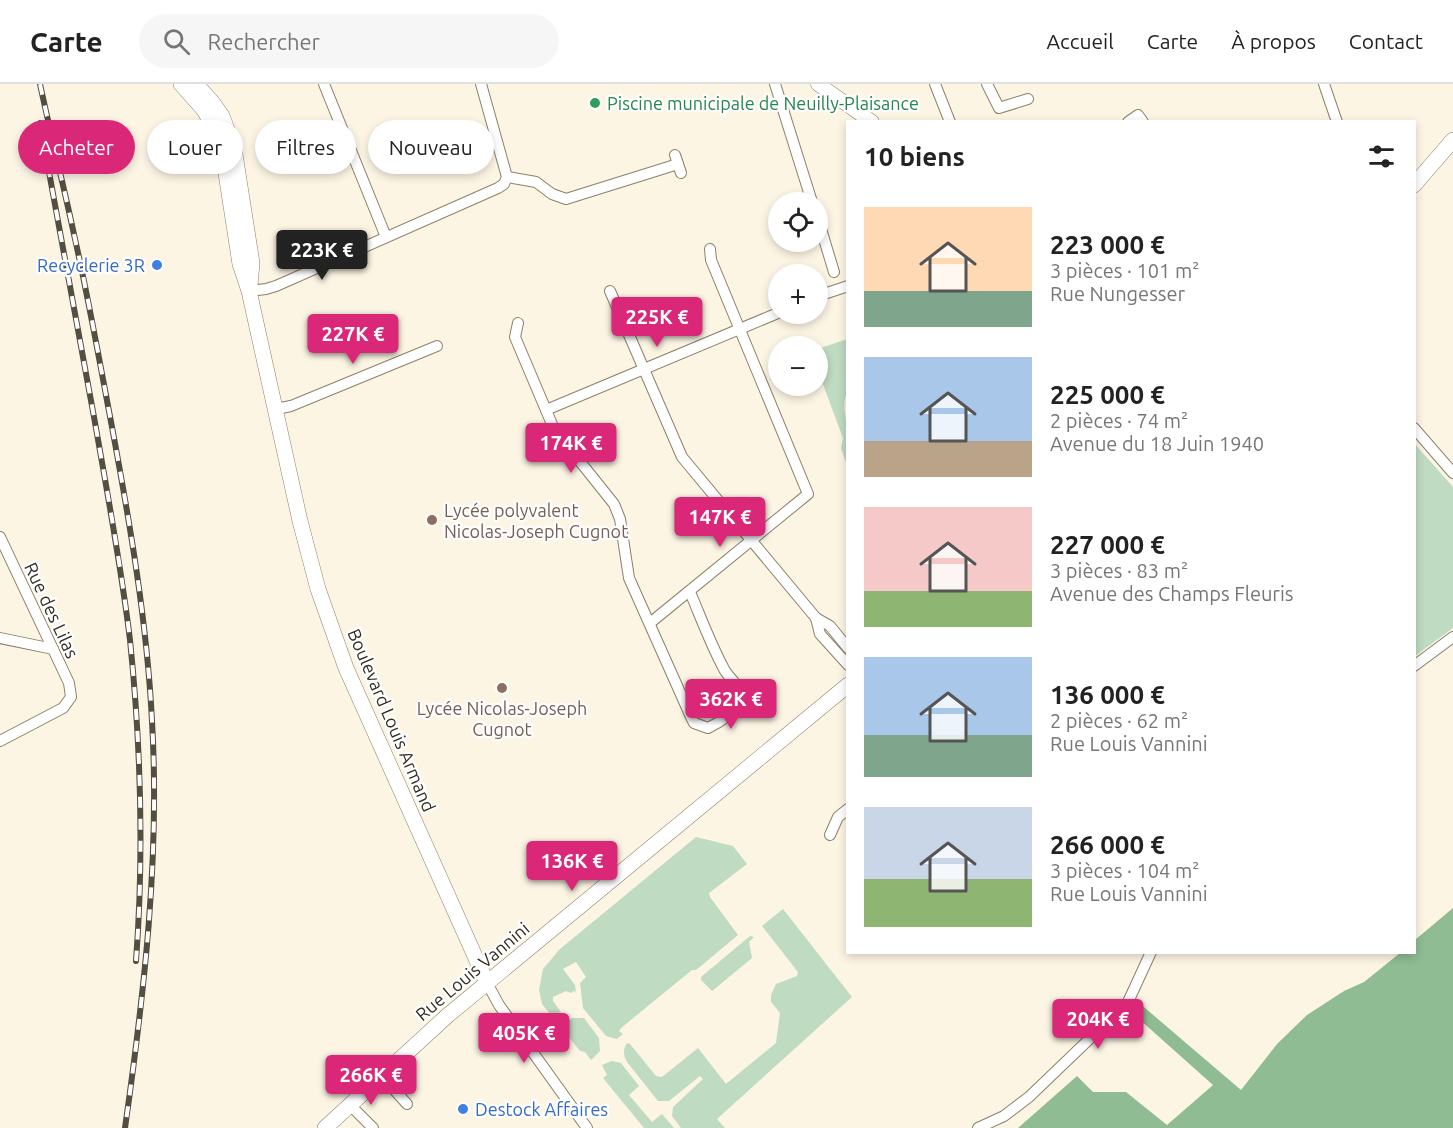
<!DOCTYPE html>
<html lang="fr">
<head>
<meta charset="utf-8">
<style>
  body { margin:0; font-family:Ubuntu,sans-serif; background:#f6f6f6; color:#222; height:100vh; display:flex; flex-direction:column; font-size:22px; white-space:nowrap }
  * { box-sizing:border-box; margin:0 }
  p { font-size:20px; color:#767676 }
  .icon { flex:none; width:33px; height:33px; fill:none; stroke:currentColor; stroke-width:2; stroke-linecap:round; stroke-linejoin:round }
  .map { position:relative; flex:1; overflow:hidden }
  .panel { position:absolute; left:846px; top:36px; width:570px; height:834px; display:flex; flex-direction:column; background:#fff; border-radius:0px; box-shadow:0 3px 9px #0003 }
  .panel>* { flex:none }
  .banner { position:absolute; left:18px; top:36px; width:570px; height:54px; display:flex; gap:12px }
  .fabs { position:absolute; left:768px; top:108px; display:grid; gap:12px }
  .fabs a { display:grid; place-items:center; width:60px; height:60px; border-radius:50%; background:#fff; box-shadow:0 3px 9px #0003; font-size:30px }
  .price { position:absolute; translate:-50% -51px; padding:0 14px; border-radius:6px; background:#db2777; color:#fff; font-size:20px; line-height:39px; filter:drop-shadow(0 2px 3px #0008) }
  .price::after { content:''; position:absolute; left:50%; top:36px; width:18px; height:14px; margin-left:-9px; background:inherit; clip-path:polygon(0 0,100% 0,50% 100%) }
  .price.on { background:#222; color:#fff }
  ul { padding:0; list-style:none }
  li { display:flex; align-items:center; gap:18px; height:150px; padding:0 18px }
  li span { display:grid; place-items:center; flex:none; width:168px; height:120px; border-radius:0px; color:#555 }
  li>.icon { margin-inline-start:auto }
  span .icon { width:72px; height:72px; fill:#fffc; stroke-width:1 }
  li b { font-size:26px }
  h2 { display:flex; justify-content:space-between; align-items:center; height:72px; padding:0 18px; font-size:26px }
  .pill { padding:0 21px; border-radius:27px; background:#fff; box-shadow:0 3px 9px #0003; font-size:21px; line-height:54px }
  .pill.on { background:#db2777; color:#fff }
  header { display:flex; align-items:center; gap:36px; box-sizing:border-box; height:84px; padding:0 30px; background:#fff; border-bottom:2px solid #e0e0e0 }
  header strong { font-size:28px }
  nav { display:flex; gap:33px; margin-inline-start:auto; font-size:21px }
  .search { width:420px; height:54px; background:#f6f6f6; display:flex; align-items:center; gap:15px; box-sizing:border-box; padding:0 21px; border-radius:33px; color:#767676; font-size:22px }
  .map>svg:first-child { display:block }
  .green { fill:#bfdbc1 }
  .forest { fill:#8fbc93 }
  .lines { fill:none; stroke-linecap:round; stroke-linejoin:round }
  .minor-casing { stroke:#8c8067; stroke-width:12 }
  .tertiary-casing { stroke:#8c8067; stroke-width:15 }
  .secondary-casing { stroke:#8c8067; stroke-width:16 }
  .minor { stroke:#fff; stroke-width:10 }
  .tertiary { stroke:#fff; stroke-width:14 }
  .secondary { stroke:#fff; stroke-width:15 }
  .rail-casing { stroke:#534d42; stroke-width:6 }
  .rail { stroke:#fff; stroke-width:4; stroke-dasharray:11; stroke-linecap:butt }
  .leisure-dot { fill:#2e9e5b; stroke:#fff; stroke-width:2 }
  .shop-dot { fill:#3f7fe0; stroke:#fff; stroke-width:2 }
  .education-dot { fill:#8d6e63; stroke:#fff; stroke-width:2 }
  .labels { text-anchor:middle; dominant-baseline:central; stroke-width:4.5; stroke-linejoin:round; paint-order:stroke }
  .leisure-label { font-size:18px; fill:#27864d; stroke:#fff; text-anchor:start }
  .shop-label { font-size:18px; fill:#366cbe; stroke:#fff; text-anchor:end }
  .education-label { font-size:18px; fill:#785e54; stroke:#fff; text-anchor:start }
  .street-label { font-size:18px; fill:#322c22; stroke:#fff }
</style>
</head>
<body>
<header>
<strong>Carte</strong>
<div class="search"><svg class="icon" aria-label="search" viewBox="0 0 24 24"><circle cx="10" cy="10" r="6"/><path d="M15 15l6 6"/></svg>Rechercher</div>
<nav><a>Accueil</a><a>Carte</a><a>À propos</a><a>Contact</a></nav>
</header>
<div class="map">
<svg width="1453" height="1044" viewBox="0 0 1453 1044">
  <rect width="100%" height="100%" fill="#fdf5e4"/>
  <g class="green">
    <path d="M847,255L848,307C841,319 846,331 847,344C849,356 848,370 847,382L841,364L843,354L818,287V265Z"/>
    <path d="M1414,359L1453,403V544L1415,572Z"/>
    <path d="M696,753L733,762L747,780L709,809L710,813L738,851L701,882L696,886H692L621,944L619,947L623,950L617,955L606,952L583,924L580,899L586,893L576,878L563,885L575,901L576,908L574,907L571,909L566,907L553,913V917L561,928L553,931L561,941L572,934H584L599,954L600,967L591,976L585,968L580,967L542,920L539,906L543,885L560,865Z"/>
    <path d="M783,825L852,913L717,1035L725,1044H681L672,1032L673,1023L703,995L700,992L669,1017H658L627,978C623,971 623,965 627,959L630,960L656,992L662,993L698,964L726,1000L776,959L780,929L771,918V911L776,900L797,892L798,888L762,842Z"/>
    <path d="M750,852L754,853L749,858L752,874L712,907L701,896V893Z"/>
    <path d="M612,977L621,979L639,1002L629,1011L652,1038L662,1030L674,1044H644L603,994L607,991L602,981Z"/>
  </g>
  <path class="forest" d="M1453,824V1044H1018L1077,992L1093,1008H1126L1167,1041L1213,1001L1130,927L1138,918L1241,1006L1277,960L1307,931L1344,907L1364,898L1400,869L1414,868L1415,856Z"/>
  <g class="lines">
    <defs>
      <g id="minor">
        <path d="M324,0L386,153"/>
        <path d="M481,0L507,93"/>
        <path d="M775,0L812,118"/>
        <path d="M935,0L950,38"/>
        <path d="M987,0L999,24L1028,15"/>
        <path d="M1324,0L1337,38"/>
        <path d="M1128,38L1138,31L1143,38"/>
        <path d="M675,71L681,89"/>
        <path d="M507,93L536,98L552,110L566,115L678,80"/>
        <path d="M818,135L834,188"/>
        <path d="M249,207L266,205L276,202L498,104L504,100L507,93"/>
        <path d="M610,207L682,373L816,534L830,542L848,564"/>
        <path d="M818,212L848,202"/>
        <path d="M518,239L515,253L554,345L614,420L620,435L629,494L691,633L694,639L708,644C719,639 740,626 740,613C741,601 729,595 724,585C711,561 701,534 690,508"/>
        <path d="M276,325L291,322L437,262"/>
        <path d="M546,326L778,229"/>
        <path d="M1414,344L1453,389"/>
        <path d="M0,453L69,599L71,613L63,624L0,657"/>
        <path d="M816,534L820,550L848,581"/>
        <path d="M650,539L808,410L711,176L710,165"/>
        <path d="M0,554L53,565"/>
        <path d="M1414,582L1453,553"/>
        <path d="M830,751L838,733L848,725"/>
        <path d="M487,899L499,921L587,1044"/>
        <path d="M381,991L407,1020"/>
        <path d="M349,1020L373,1044"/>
        <path d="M978,1044L1004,1032L1029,1013L1128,918L1151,868"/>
      </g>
      <path id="tertiary" d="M818,0L872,38"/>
      <g id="secondary">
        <path d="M181,0L204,26L221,57L240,180L249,207L300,437L318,505L346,584L487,899"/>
        <path d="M196,0L213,19L222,32L234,64L252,179L250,201"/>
        <path d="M1414,101L1453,56"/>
        <path d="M325,1044L447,932L848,601"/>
      </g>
    </defs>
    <use href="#minor" class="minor-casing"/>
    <use href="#tertiary" class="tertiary-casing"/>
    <use href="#secondary" class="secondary-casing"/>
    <use href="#minor" class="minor"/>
    <use href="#tertiary" class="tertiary"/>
    <use href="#secondary" class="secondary"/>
    <defs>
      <g id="rail">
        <path d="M40,0C51,52 64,103 75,155C89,217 100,280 112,343C130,440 147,538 152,637C160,773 144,910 125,1044"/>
        <path d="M40,39C58,137 76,235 94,333C107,407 121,481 130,556C141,663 144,770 136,877"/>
      </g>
    </defs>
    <use href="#rail" class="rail-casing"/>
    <use href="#rail" class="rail"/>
  </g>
  <circle class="leisure-dot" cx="595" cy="19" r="6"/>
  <g class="shop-dot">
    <circle cx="157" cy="181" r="6"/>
    <circle cx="463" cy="1025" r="6"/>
  </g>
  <g class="education-dot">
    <circle cx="432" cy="436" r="6"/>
    <circle cx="502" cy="604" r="6"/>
  </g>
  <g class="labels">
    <g class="leisure-label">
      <text x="607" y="19">Piscine municipale de Neuilly-Plaisance</text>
    </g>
    <g class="shop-label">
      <text x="145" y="181">Recyclerie 3R</text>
      <text x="475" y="1025" text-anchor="start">Destock Affaires</text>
    </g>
    <g class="education-label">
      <text x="444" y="426">Lycée polyvalent<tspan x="444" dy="21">Nicolas-Joseph Cugnot</tspan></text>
      <text x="502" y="624" text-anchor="middle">Lycée Nicolas-Joseph<tspan x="502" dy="21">Cugnot</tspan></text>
    </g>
    <g class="street-label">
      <text transform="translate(52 526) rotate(65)">Rue des Lilas</text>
      <text transform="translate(392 636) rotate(67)">Boulevard Louis Armand</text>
      <text transform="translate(472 887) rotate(-40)">Rue Louis Vannini</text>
    </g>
  </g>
</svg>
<div class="fabs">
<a><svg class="icon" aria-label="locate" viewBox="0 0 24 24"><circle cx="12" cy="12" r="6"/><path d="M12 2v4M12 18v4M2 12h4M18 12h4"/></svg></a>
<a>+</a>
<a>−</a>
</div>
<b class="price on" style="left:322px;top:197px">223K €</b>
<b class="price" style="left:657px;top:264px">225K €</b>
<b class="price" style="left:353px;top:281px">227K €</b>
<b class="price" style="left:571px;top:390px">174K €</b>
<b class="price" style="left:720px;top:464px">147K €</b>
<b class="price" style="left:731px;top:646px">362K €</b>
<b class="price" style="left:572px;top:808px">136K €</b>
<b class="price" style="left:1098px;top:966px">204K €</b>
<b class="price" style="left:524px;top:980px">405K €</b>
<b class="price" style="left:371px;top:1022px">266K €</b>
<div class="banner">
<a class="pill on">Acheter</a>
<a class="pill">Louer</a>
<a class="pill">Filtres</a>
<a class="pill">Nouveau</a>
</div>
<section class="panel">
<h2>10 biens<svg class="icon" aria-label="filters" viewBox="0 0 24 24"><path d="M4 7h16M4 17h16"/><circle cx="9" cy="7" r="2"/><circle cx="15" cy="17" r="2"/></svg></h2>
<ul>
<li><span style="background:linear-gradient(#ffd9b3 70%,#7fa58c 0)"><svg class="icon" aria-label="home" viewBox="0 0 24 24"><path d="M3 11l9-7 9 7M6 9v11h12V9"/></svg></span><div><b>223 000 €</b><p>3 pièces · 101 m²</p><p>Rue Nungesser</p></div></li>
<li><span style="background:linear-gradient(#a9c7e8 70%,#b9a48a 0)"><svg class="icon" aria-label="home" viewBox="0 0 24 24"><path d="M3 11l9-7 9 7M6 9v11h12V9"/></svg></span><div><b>225 000 €</b><p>2 pièces · 74 m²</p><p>Avenue du 18 Juin 1940</p></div></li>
<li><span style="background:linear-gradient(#f6c9c9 70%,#8fb573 0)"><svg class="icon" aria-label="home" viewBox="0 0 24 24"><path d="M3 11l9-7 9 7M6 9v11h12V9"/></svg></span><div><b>227 000 €</b><p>3 pièces · 83 m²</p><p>Avenue des Champs Fleuris</p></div></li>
<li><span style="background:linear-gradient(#a9c7e8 65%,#7fa58c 0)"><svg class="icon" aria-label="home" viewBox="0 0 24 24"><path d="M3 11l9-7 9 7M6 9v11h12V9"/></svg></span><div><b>136 000 €</b><p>2 pièces · 62 m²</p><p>Rue Louis Vannini</p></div></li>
<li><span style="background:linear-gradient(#c9d6e8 60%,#8fb573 0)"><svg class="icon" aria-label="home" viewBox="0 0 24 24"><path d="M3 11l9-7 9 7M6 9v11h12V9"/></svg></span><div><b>266 000 €</b><p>3 pièces · 104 m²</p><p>Rue Louis Vannini</p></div></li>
</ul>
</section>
</div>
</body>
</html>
